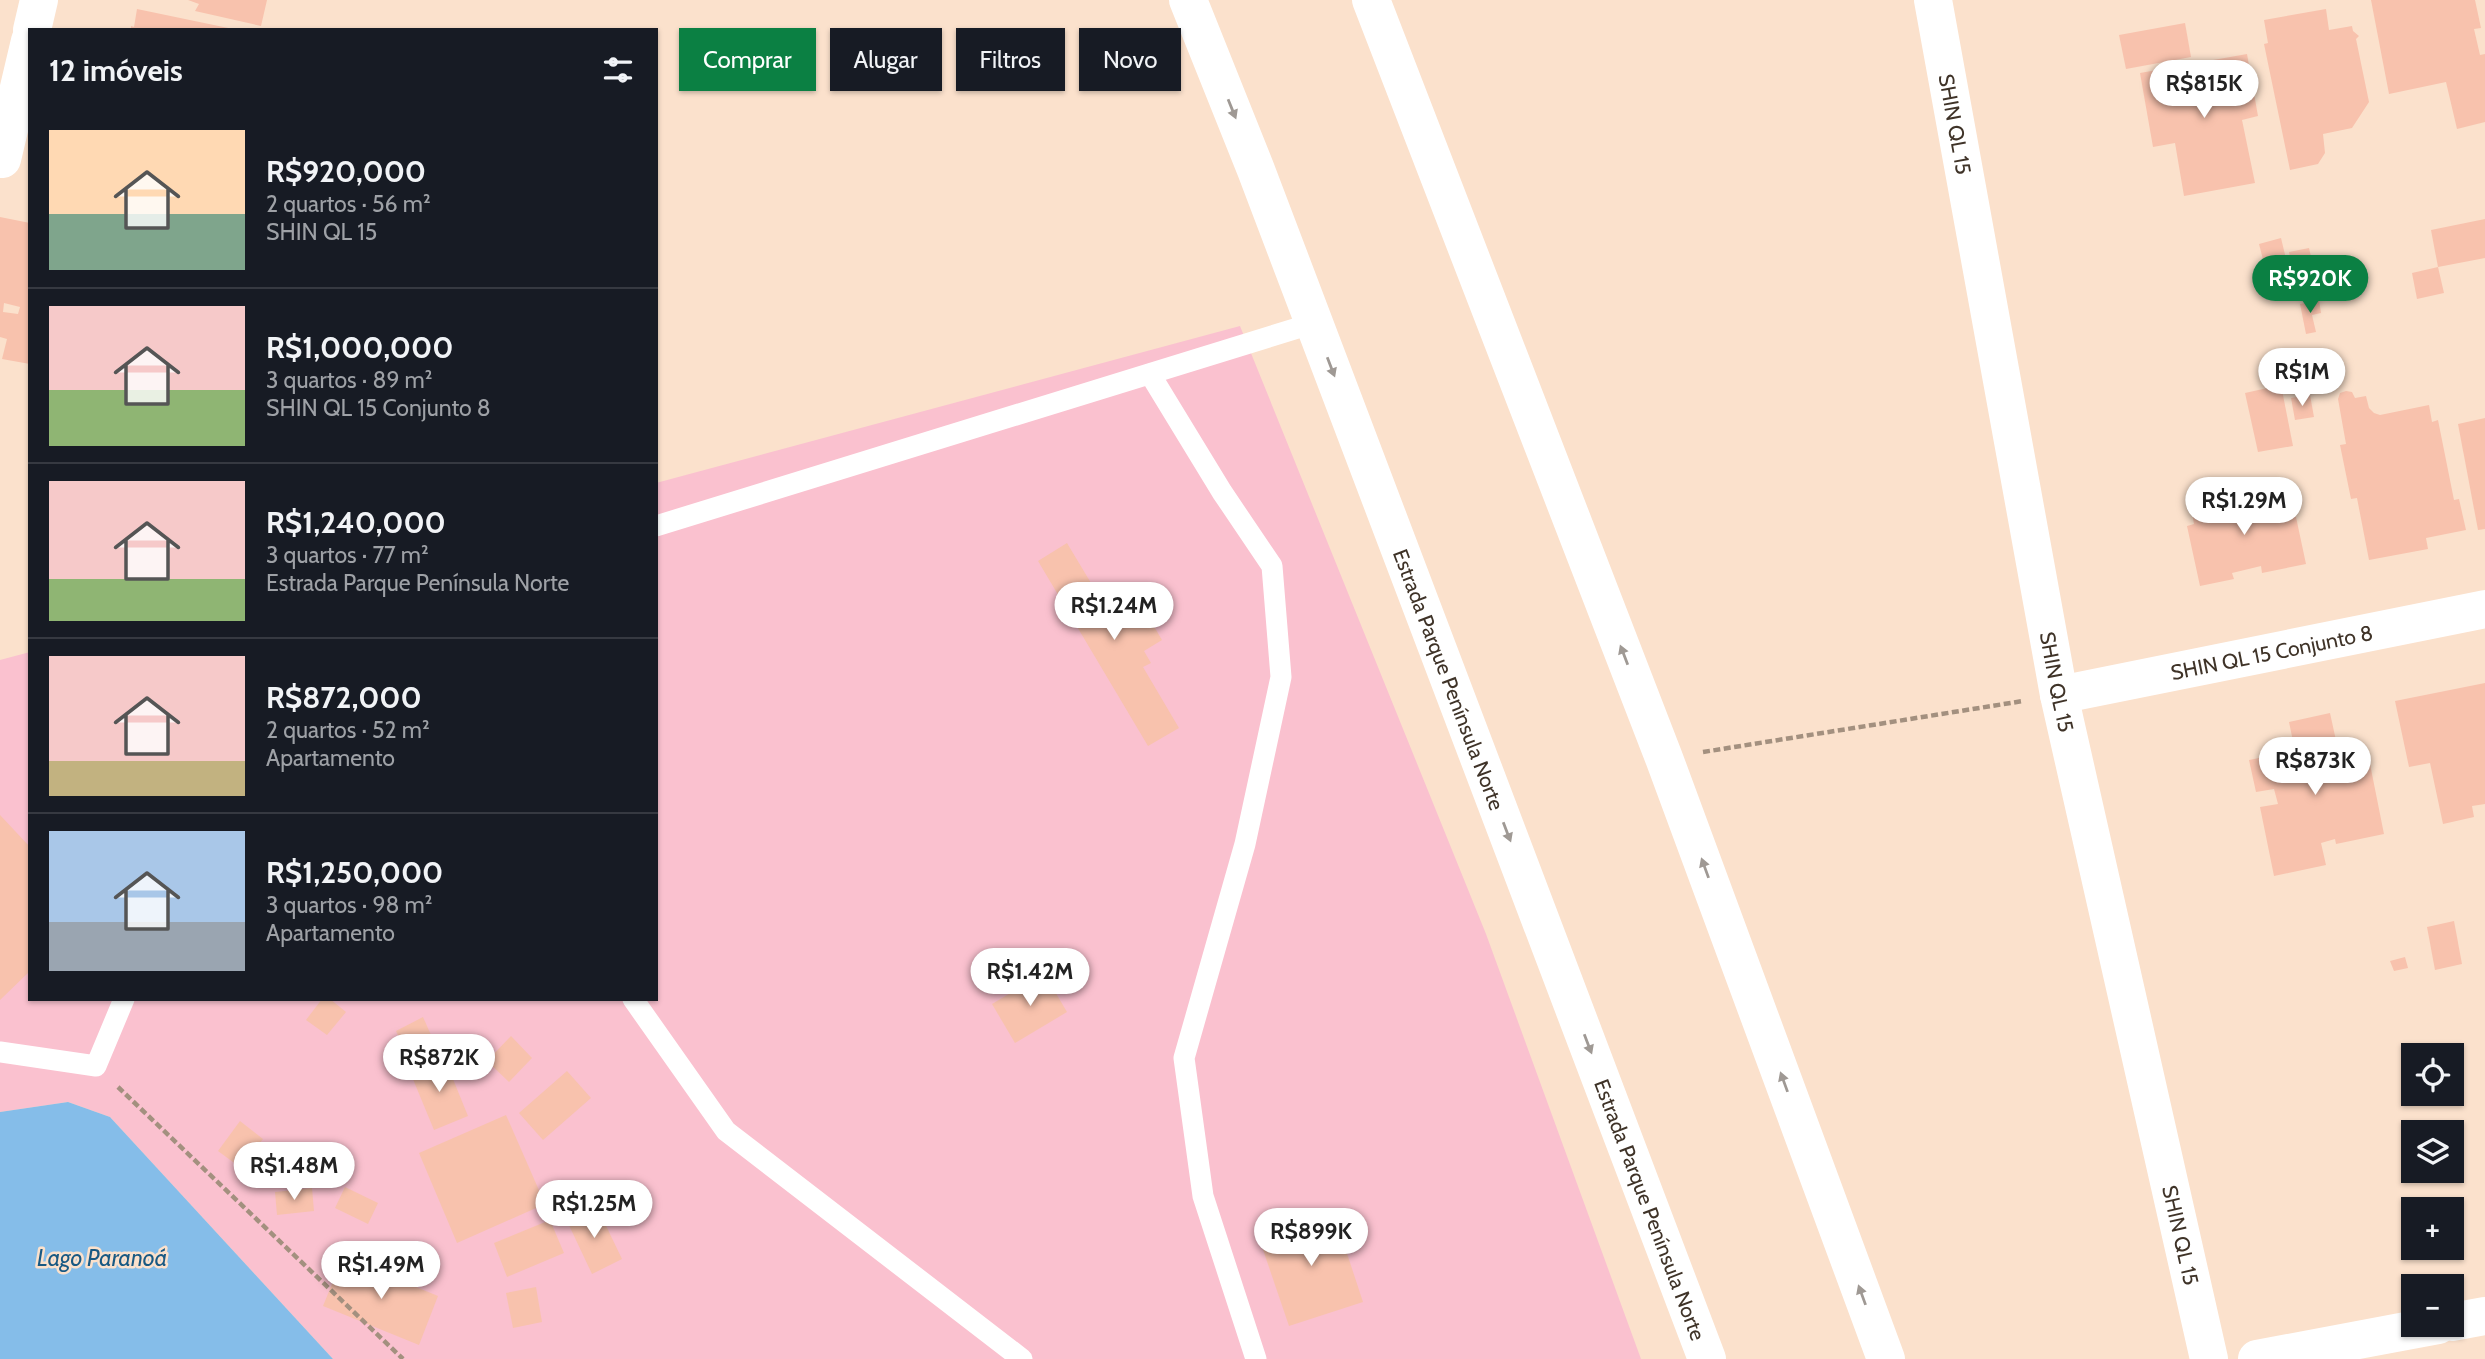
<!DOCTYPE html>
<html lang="pt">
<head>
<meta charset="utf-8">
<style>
  body { margin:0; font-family:Cabin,sans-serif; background:#20242c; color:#f1f3f6; height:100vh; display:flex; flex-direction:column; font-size:26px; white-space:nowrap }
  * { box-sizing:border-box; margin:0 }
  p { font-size:23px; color:#9ea1a6 }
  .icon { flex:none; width:38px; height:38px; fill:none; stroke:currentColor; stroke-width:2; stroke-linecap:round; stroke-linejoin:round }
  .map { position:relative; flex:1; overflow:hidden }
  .side { position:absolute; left:28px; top:28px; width:630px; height:973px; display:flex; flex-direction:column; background:#171b24; border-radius:0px; box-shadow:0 2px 5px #0004 }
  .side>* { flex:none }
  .top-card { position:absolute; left:679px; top:28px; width:665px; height:63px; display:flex; gap:14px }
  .controls { position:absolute; left:2401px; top:1043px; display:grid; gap:14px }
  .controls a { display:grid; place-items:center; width:63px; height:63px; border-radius:0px; background:#171b24; box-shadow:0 2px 5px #0004; font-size:35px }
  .price { position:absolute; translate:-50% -60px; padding:0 16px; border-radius:24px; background:#fff; color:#222; font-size:23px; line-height:46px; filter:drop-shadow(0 2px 4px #0008) }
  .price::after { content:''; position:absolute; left:50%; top:42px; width:21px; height:16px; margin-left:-10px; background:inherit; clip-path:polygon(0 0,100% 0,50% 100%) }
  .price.selected { background:#0b8043; color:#fff }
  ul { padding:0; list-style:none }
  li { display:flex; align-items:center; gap:21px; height:175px; padding:0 21px }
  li+li { border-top:2px solid #363941 }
  li span { display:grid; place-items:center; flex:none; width:196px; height:140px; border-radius:0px; color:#555 }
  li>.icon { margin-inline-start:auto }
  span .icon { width:84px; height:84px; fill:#fffc; stroke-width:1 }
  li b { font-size:30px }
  h2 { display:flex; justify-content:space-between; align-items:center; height:84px; padding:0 21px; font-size:30px }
  .tag { padding:0 24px; border-radius:0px; background:#171b24; box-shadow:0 2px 5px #0004; font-size:24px; line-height:63px }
  .tag.selected { background:#0b8043; color:#fff }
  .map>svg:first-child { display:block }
  .green { fill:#fac1cf }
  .water { fill:#85bde9 }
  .building { fill:#f8c2ad; fill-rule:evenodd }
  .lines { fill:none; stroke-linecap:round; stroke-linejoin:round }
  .path { stroke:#a3907f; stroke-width:4.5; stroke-dasharray:7 3.5; stroke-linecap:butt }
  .service { stroke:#fff; stroke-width:21 }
  .minor { stroke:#fff; stroke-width:38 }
  .tertiary { stroke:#fff; stroke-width:38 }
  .secondary { stroke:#fff; stroke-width:38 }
  .oneway { fill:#9f9994 }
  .labels { text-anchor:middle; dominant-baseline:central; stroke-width:5; stroke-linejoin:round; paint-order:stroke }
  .street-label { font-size:21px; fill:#3f3328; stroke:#fbe1cc }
  .water-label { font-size:23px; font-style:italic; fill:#195983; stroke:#fbe1cc }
</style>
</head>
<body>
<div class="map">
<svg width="2485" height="1359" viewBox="0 0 2485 1359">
  <rect width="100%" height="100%" fill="#fbe1cc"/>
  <path class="green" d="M1240,326L1486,934L1641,1359H333L110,1117L68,1102L0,1112V660L30,652V999H656V483Z"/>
  <path class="water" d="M68,1102L110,1117L333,1359H0V1112Z"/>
  <g class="building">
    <path d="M188,0H267L261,26L195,11L199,4Z"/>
    <path d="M2371,0H2475L2481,28L2474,29L2480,55L2485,54V122L2457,129L2446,82L2389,94Z"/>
    <path d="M137,9L233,29V30H131V26L134,27Z"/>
    <path d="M2326,9L2329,30L2352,26L2353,31L2359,36L2356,39L2369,102L2352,128L2323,134L2325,153L2318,164L2290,170L2264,44L2268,43L2264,20Z"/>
    <path d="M2185,23L2191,57L2126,69L2119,35Z"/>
    <path d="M2247,54L2258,116L2242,120L2255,183L2184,196L2175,143L2153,147L2140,73Z"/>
    <path d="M0,217L30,223V364L2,359L7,339L0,337ZM4,303L20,307L18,314L3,312Z"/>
    <path d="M2485,219V258L2438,267L2431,230Z"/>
    <path d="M2281,238L2294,292L2273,298L2259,244Z"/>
    <path d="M2309,248L2313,265L2301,268L2305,288L2297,289L2289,252Z"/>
    <path d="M2438,267L2444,293L2417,299L2412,273Z"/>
    <path d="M2319,300L2321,313L2312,315L2316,332L2306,334L2300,304Z"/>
    <path d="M2281,385L2293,446L2258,452L2245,393Z"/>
    <path d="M2346,391L2352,392L2355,398L2366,396L2369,408L2374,413L2380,415L2429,405L2432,422L2438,420L2454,500L2459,499L2466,530L2426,538L2428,549L2369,560L2357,498L2351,499L2340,445L2346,444L2338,399L2340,393Z"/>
    <path d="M2310,395L2314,417L2295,420L2291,398Z"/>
    <path d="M2485,418V529L2478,530L2458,424Z"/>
    <path d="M2276,488L2281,491L2282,497H2285L2287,504L2293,503L2306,564L2262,573L2261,566L2232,573L2234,579L2200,586L2187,526L2194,524L2190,503L2226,495L2228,509L2257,502L2256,497L2260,491Z"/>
    <path d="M1067,543L1103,603L1112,598L1119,610L1138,599L1162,640L1144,651L1151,663L1143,667L1179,728L1148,746L1038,561Z"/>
    <path d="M2485,683V804L2472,806L2474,817L2443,824L2430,763L2409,767L2395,701Z"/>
    <path d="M2330,713L2339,754L2367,749L2384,834L2336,844L2335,839L2321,843L2326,865L2274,876L2260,807L2278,804L2274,789L2256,792L2249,760L2295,751L2289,722Z"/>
    <path d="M0,815L30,847V971L0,1000Z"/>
    <path d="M2454,921L2462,964L2435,970L2427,927Z"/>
    <path d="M2405,957L2408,968L2394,971L2390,961Z"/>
    <path d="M1044,973L1067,1012L1015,1043L992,1004Z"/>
    <path d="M322,999H330L346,1012L327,1035L306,1020Z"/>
    <path d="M423,1017L435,1044L408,1057L396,1031Z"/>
    <path d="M511,1036L532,1058L509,1082L487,1061Z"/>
    <path d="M444,1057L468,1116L434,1130L410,1072Z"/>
    <path d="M567,1071L591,1098L543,1140L519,1113Z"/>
    <path d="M506,1115L545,1204L457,1243L419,1153Z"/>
    <path d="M240,1121L263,1139L241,1168L218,1151Z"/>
    <path d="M345,1187L378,1203L368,1224L335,1208Z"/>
    <path d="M312,1188L314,1211L277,1215L275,1192Z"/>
    <path d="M597,1207L622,1259L592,1274L567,1221Z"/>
    <path d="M1333,1211L1363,1302L1289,1326L1258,1235Z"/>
    <path d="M550,1220L564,1253L507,1277L494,1243Z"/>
    <path d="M343,1257L438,1296L419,1345L323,1306Z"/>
    <path d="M536,1287L542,1322L513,1328L506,1293Z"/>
  </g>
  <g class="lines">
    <g class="path">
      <path d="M1703,752L2023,701"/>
      <path d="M118,1087L403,1359"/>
    </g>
    <g class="service">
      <path d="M1150,374L1222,492L1272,566L1281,677L1245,844L1184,1058L1203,1196L1256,1359"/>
      <path d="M656,526L1314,323"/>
      <path d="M633,999L726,1131L1022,1359"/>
      <path d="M0,1052L96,1066L124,999"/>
    </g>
    <g class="minor">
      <path d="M32,30L39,0"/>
      <path d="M2,159L30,41"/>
      <path id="s1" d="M2059,695L2485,609"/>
      <path d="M2452,1322L2485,1316"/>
      <path d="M2257,1359L2438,1325"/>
    </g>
    <path class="tertiary" id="s2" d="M1933,0L2059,695L2209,1359"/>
    <g class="secondary">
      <path id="s3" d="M1188,0L1256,170L1707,1359"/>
      <path d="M1371,0L1664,758L1886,1359"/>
    </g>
  </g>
  <defs><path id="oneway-solid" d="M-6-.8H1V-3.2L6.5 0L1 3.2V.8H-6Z" transform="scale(1.75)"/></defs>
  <g class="oneway">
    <use href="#oneway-solid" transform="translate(1232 109) rotate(68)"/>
    <use href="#oneway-solid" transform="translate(1331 367) rotate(69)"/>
    <use href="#oneway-solid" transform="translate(1624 655) rotate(-111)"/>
    <use href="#oneway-solid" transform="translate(1507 832) rotate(69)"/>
    <use href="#oneway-solid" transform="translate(1705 868) rotate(-110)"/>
    <use href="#oneway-solid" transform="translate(1588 1044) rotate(69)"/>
    <use href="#oneway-solid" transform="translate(1784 1082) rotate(-110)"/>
    <use href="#oneway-solid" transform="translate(1862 1295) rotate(-110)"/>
  </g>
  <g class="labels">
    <g class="street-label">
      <text stroke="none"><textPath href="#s2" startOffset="126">SHIN QL 15</textPath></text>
      <text stroke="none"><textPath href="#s1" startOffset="217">SHIN QL 15 Conjunto 8</textPath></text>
      <text stroke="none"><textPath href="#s3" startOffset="728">Estrada Parque Península Norte</textPath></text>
      <text stroke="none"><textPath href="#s2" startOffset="693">SHIN QL 15</textPath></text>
      <text stroke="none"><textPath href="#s3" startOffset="1295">Estrada Parque Península Norte</textPath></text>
      <text stroke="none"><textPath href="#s2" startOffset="1260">SHIN QL 15</textPath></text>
    </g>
    <g class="water-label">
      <text x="102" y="1258">Lago Paranoá</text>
    </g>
  </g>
</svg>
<div class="controls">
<a><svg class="icon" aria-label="locate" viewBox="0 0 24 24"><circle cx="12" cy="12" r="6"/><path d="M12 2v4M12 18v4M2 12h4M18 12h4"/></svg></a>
<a><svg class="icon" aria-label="layers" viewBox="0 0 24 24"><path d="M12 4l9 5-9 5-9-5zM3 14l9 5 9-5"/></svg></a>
<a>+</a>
<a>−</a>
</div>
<b class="price" style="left:2204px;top:120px">R$815K</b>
<b class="price selected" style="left:2310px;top:315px">R$920K</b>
<b class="price" style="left:2302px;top:408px">R$1M</b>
<b class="price" style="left:2244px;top:537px">R$1.29M</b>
<b class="price" style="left:1114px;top:642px">R$1.24M</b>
<b class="price" style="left:2315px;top:797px">R$873K</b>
<b class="price" style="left:1030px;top:1008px">R$1.42M</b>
<b class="price" style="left:439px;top:1094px">R$872K</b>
<b class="price" style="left:294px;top:1202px">R$1.48M</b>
<b class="price" style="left:594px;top:1240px">R$1.25M</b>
<b class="price" style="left:1311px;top:1268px">R$899K</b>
<b class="price" style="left:381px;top:1301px">R$1.49M</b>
<div class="top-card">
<a class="tag selected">Comprar</a>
<a class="tag">Alugar</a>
<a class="tag">Filtros</a>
<a class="tag">Novo</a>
</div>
<section class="side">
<h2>12 imóveis<svg class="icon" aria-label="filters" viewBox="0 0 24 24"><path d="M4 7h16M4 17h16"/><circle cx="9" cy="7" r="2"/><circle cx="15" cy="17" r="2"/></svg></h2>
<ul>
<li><span style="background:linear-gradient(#ffd9b3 60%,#7fa58c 0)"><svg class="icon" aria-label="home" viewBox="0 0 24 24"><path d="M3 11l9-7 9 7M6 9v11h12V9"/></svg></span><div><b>R$920,000</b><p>2 quartos · 56 m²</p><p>SHIN QL 15</p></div></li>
<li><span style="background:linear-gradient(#f6c9c9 60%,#8fb573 0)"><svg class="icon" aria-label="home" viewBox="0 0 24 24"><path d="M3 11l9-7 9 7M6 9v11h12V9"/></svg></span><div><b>R$1,000,000</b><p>3 quartos · 89 m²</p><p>SHIN QL 15 Conjunto 8</p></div></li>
<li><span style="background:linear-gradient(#f6c9c9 70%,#8fb573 0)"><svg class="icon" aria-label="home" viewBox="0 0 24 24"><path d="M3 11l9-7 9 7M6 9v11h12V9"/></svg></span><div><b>R$1,240,000</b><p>3 quartos · 77 m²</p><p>Estrada Parque Península Norte</p></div></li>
<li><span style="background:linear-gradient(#f6c9c9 75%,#c2b280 0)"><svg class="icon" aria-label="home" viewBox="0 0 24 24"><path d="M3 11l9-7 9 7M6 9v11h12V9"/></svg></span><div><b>R$872,000</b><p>2 quartos · 52 m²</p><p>Apartamento</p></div></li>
<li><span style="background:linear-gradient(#a9c7e8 65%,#9aa5b1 0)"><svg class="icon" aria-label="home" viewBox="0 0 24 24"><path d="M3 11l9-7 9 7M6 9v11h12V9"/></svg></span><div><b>R$1,250,000</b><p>3 quartos · 98 m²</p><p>Apartamento</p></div></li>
</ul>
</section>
</div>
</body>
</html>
